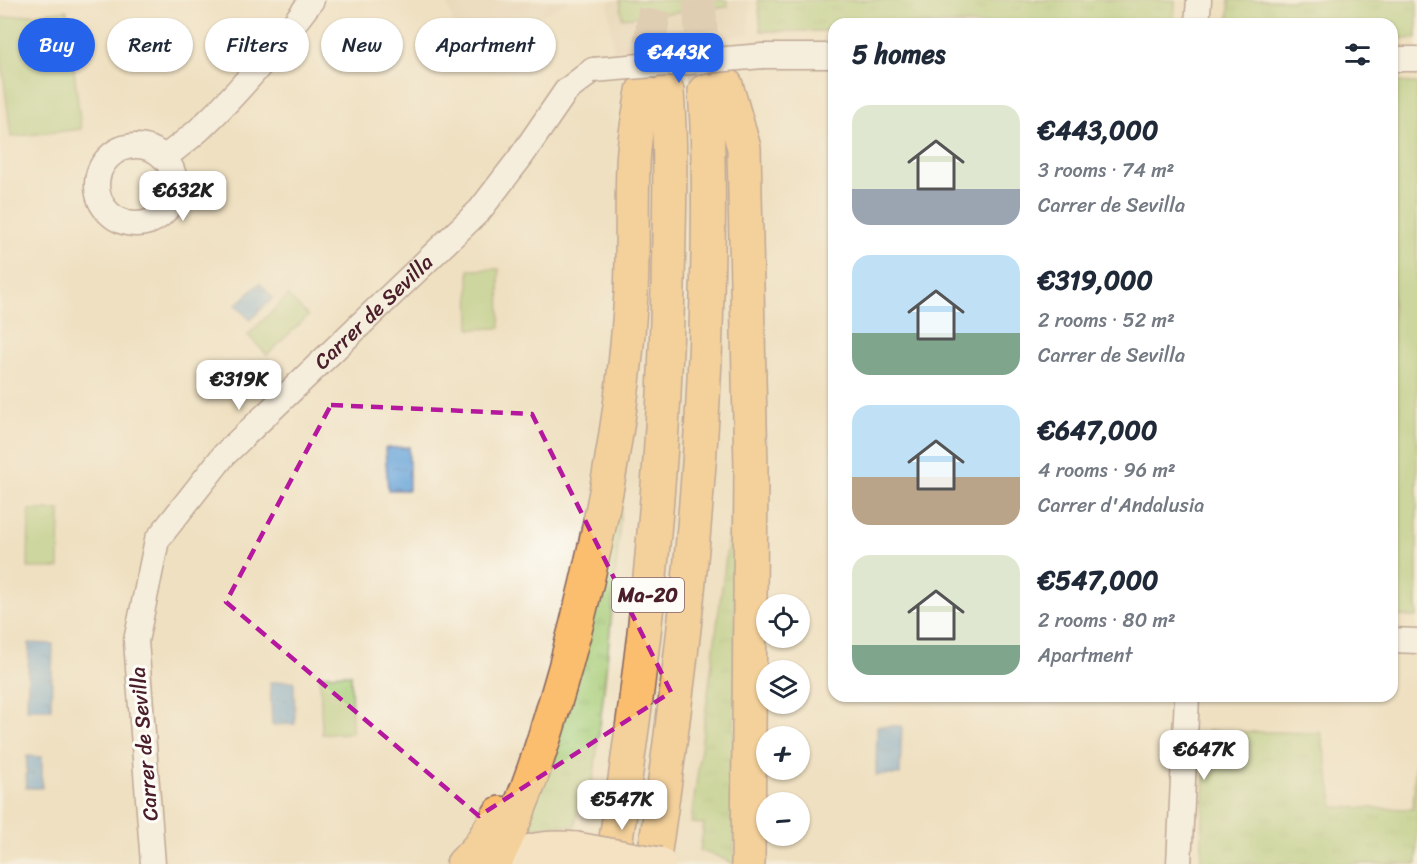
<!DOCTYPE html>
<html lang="en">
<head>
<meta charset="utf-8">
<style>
  body { margin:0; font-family:Sriracha,sans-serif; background:#f6f6f7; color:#1f2937; height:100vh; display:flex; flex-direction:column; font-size:22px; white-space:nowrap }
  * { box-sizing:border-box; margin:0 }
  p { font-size:20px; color:#747a83 }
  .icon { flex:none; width:33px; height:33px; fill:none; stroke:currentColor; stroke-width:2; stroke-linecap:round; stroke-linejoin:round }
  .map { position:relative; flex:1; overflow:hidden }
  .panel { position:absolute; left:828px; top:18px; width:570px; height:684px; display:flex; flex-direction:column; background:#fff; border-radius:18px; box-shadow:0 2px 4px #0004 }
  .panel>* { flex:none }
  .banner { position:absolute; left:18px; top:18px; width:570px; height:54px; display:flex; gap:12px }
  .tools { position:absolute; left:756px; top:594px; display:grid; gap:12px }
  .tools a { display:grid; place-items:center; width:54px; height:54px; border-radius:50%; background:#fff; box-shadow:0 2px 4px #0004; font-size:30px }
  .price { position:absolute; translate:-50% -51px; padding:0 14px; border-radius:12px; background:#fff; color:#222; font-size:20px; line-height:39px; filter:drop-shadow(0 2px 3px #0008) }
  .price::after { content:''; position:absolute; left:50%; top:36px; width:18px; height:14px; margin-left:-9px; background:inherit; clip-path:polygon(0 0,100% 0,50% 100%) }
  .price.selected { background:#2563eb; color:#fff }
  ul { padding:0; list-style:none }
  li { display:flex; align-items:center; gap:18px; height:150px; padding:0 24px }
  li span { display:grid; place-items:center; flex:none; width:168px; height:120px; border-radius:18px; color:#555 }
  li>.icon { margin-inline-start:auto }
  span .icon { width:72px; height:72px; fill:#fffc; stroke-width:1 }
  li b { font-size:26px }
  h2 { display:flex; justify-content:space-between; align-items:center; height:72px; padding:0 24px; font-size:26px }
  .chip { padding:0 21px; border-radius:27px; background:#fff; box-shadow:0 2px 4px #0004; font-size:21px; line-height:54px }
  .chip.selected { background:#2563eb; color:#fff }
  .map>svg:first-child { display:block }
  .built { fill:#e4d1b4 }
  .grass { fill:url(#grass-tufts); stroke:#787450; stroke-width:1.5 }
  .green { fill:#a6ca74; stroke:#787450; stroke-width:1.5 }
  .water { fill:url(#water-ripples); stroke:#586080; stroke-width:1.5 }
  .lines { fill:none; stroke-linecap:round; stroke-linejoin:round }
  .highway-tunnel { stroke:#ceb9a3; stroke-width:33; stroke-dasharray:33 16; stroke-linecap:butt }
  .street-casing { stroke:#846360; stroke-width:27 }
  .secondary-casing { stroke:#846360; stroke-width:36 }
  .highway-casing { stroke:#846360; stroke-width:36 }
  .street { stroke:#fff; stroke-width:24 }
  .secondary { stroke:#fde5c5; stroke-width:33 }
  .highway { stroke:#fabe6e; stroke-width:33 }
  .street-bridge-casing { stroke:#846360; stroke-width:27; stroke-linecap:butt }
  .secondary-bridge-casing { stroke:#846360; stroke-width:36; stroke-linecap:butt }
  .street-bridge { stroke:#fff; stroke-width:24 }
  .secondary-bridge { stroke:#fde5c5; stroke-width:33 }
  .marked { fill:none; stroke:#b5179e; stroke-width:4.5; stroke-dasharray:12 8; stroke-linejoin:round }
  .labels { text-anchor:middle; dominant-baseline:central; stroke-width:6; stroke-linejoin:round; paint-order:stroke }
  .shield { fill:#fdfcf7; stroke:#806168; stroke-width:1.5 }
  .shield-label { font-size:20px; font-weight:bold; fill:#4a1f2b }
  .street-label { font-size:21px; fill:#4a1f2b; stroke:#fdfcf7 }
</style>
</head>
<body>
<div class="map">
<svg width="1417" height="864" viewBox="0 0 1417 864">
  <defs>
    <pattern id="grass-tufts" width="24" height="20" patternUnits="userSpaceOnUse" patternTransform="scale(1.5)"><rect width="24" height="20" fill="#a6ca74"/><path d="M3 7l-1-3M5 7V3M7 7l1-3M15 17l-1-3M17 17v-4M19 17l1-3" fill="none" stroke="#90ad65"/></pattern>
    <pattern id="water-ripples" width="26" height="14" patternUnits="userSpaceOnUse" patternTransform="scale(1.5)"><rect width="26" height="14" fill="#65a1d5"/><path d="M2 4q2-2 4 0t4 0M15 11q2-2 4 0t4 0" fill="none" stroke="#5583ad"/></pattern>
  </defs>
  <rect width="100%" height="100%" fill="#fdfcf7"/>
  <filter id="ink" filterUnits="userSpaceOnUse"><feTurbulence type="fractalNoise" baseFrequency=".0167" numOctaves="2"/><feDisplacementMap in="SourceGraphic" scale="12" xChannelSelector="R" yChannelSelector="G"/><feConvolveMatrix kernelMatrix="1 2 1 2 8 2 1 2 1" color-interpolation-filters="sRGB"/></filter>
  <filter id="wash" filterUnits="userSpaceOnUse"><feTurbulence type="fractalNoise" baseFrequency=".008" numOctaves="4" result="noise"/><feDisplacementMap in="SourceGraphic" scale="24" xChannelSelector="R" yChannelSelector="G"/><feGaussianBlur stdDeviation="1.35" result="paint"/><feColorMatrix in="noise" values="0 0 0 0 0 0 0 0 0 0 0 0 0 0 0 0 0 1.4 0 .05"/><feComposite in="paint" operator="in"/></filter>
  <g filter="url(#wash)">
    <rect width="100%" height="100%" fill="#efe0c1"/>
    <g class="built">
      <path d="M446,0H570L464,58Z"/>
      <path d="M608,0H749L750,34L613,51Z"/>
    </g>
    <g class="grass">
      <path d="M758,0H1175L1174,24H834V31H761Z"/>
      <path d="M1229,0H1417V39L1392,38V24H1229Z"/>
      <path d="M625,460C616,575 606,689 590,803L579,802L575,826L549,825L523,832Z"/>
      <path d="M735,488L734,864L717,856L700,851L704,824L691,823Z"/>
      <path d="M1417,719V864H1201L1207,731L1321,733L1334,807L1413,809Z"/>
    </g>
    <g class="green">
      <path d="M620,0H727L728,7L622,18Z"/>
      <path d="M67,10L81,129L11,137L0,47V18Z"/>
      <path d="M1392,82L1417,83V617L1392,616Z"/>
      <path d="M499,269L500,328L470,329L469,270Z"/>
      <path d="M288,296L308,316L267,355L248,335Z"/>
      <path d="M29,510H60L59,568H28Z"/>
      <path d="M351,674L352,733L322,734L320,675Z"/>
    </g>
    <g class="water">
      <path d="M260,283L273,298L250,320L236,305Z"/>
      <path d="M409,447V490H388L385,448Z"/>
      <path d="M29,643L53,644L51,709H27Z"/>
      <path d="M294,681L295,724L272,725L270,682Z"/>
      <path d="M877,726H902L900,775H876Z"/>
      <path d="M27,756L42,757V788H26Z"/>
    </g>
  </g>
  <g filter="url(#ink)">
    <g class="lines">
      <g class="highway-tunnel">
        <path d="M699,0L705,91"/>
        <path d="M643,91L656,0"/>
      </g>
      <defs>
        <g id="street">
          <path d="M1197,24L1199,0"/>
          <path d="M763,56H834"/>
          <path d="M1392,59H1417"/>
          <circle cx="136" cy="185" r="39"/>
          <path d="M165,157C178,147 192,137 204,125C244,87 279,44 312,0"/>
          <path d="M1392,640L1417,641"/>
          <path id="s1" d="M153,864L136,641L157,540L224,455L480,210L520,158L566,91L593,70"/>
          <path d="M1179,864L1187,696"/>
        </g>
        <path id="secondary" d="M501,864C525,849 548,846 576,849"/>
        <g id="highway">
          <path d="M726,85L744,148L751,469L748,864"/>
          <path d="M463,864L479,847L500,813"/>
          <path d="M494,864C526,802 546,735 565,668C597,551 622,429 630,308C634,261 631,214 633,167C633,142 639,116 643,91"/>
          <path d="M612,864C643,673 664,480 668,286C669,221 672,155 667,91"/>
          <path d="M653,864C681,676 703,486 707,295C709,227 710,159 705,91"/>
        </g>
      </defs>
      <use href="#street" class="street-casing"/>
      <use href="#secondary" class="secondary-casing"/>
      <use href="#highway" class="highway-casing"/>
      <use href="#street" class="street"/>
      <use href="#secondary" class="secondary"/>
      <use href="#highway" class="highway"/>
      <defs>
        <path id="street-bridge" d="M593,70L763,56"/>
        <path id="secondary-bridge" d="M576,849L659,864"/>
      </defs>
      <use href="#street-bridge" class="street-bridge-casing"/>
      <use href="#secondary-bridge" class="secondary-bridge-casing"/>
      <use href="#street-bridge" class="street-bridge"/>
      <use href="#secondary-bridge" class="secondary-bridge"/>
    </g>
  </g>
  <path d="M0 0H1417V864H0ZM331,405L532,414L671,692L479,816L226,602Z" fill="#efe0c1" fill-opacity=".55" fill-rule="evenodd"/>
  <path class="marked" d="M331,405L532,414L671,692L479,816L226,602Z"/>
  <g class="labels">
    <rect class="shield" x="612" y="578" width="72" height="34" rx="4.5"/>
    <g class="shield-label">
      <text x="648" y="595">Ma-20</text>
    </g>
    <g class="street-label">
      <text stroke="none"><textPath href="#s1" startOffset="642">Carrer de Sevilla</textPath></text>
      <text transform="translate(144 744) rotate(-95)">Carrer de Sevilla</text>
    </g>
  </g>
</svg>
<div class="tools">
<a><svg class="icon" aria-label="locate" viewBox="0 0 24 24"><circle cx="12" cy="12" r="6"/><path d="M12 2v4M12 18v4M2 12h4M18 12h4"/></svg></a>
<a><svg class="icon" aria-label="layers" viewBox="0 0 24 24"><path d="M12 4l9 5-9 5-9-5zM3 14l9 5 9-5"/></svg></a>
<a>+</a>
<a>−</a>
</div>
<b class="price selected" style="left:679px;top:84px">€443K</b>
<b class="price" style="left:183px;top:222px">€632K</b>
<b class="price" style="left:239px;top:411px">€319K</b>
<b class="price" style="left:1204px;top:781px">€647K</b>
<b class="price" style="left:622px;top:831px">€547K</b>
<div class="banner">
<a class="chip selected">Buy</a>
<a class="chip">Rent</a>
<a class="chip">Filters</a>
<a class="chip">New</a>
<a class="chip">Apartment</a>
</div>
<section class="panel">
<h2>5 homes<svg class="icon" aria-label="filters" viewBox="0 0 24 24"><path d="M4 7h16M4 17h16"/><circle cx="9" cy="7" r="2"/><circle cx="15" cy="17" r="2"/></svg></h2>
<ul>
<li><span style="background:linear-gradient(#dfe7d0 70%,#9aa5b1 0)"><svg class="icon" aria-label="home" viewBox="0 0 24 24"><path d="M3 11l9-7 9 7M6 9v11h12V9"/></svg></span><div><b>€443,000</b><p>3 rooms · 74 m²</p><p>Carrer de Sevilla</p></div></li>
<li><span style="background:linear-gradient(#bfe0f5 65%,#7fa58c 0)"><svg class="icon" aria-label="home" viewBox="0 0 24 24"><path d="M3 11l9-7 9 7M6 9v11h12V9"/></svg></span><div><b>€319,000</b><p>2 rooms · 52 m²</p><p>Carrer de Sevilla</p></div></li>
<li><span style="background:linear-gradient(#bfe0f5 60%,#b9a48a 0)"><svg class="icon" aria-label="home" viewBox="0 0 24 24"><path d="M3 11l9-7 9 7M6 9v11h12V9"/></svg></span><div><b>€647,000</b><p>4 rooms · 96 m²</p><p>Carrer d'Andalusia</p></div></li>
<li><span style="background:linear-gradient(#dfe7d0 75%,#7fa58c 0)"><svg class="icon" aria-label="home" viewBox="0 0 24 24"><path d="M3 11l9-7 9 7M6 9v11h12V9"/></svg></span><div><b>€547,000</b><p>2 rooms · 80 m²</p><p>Apartment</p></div></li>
</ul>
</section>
</div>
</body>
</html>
